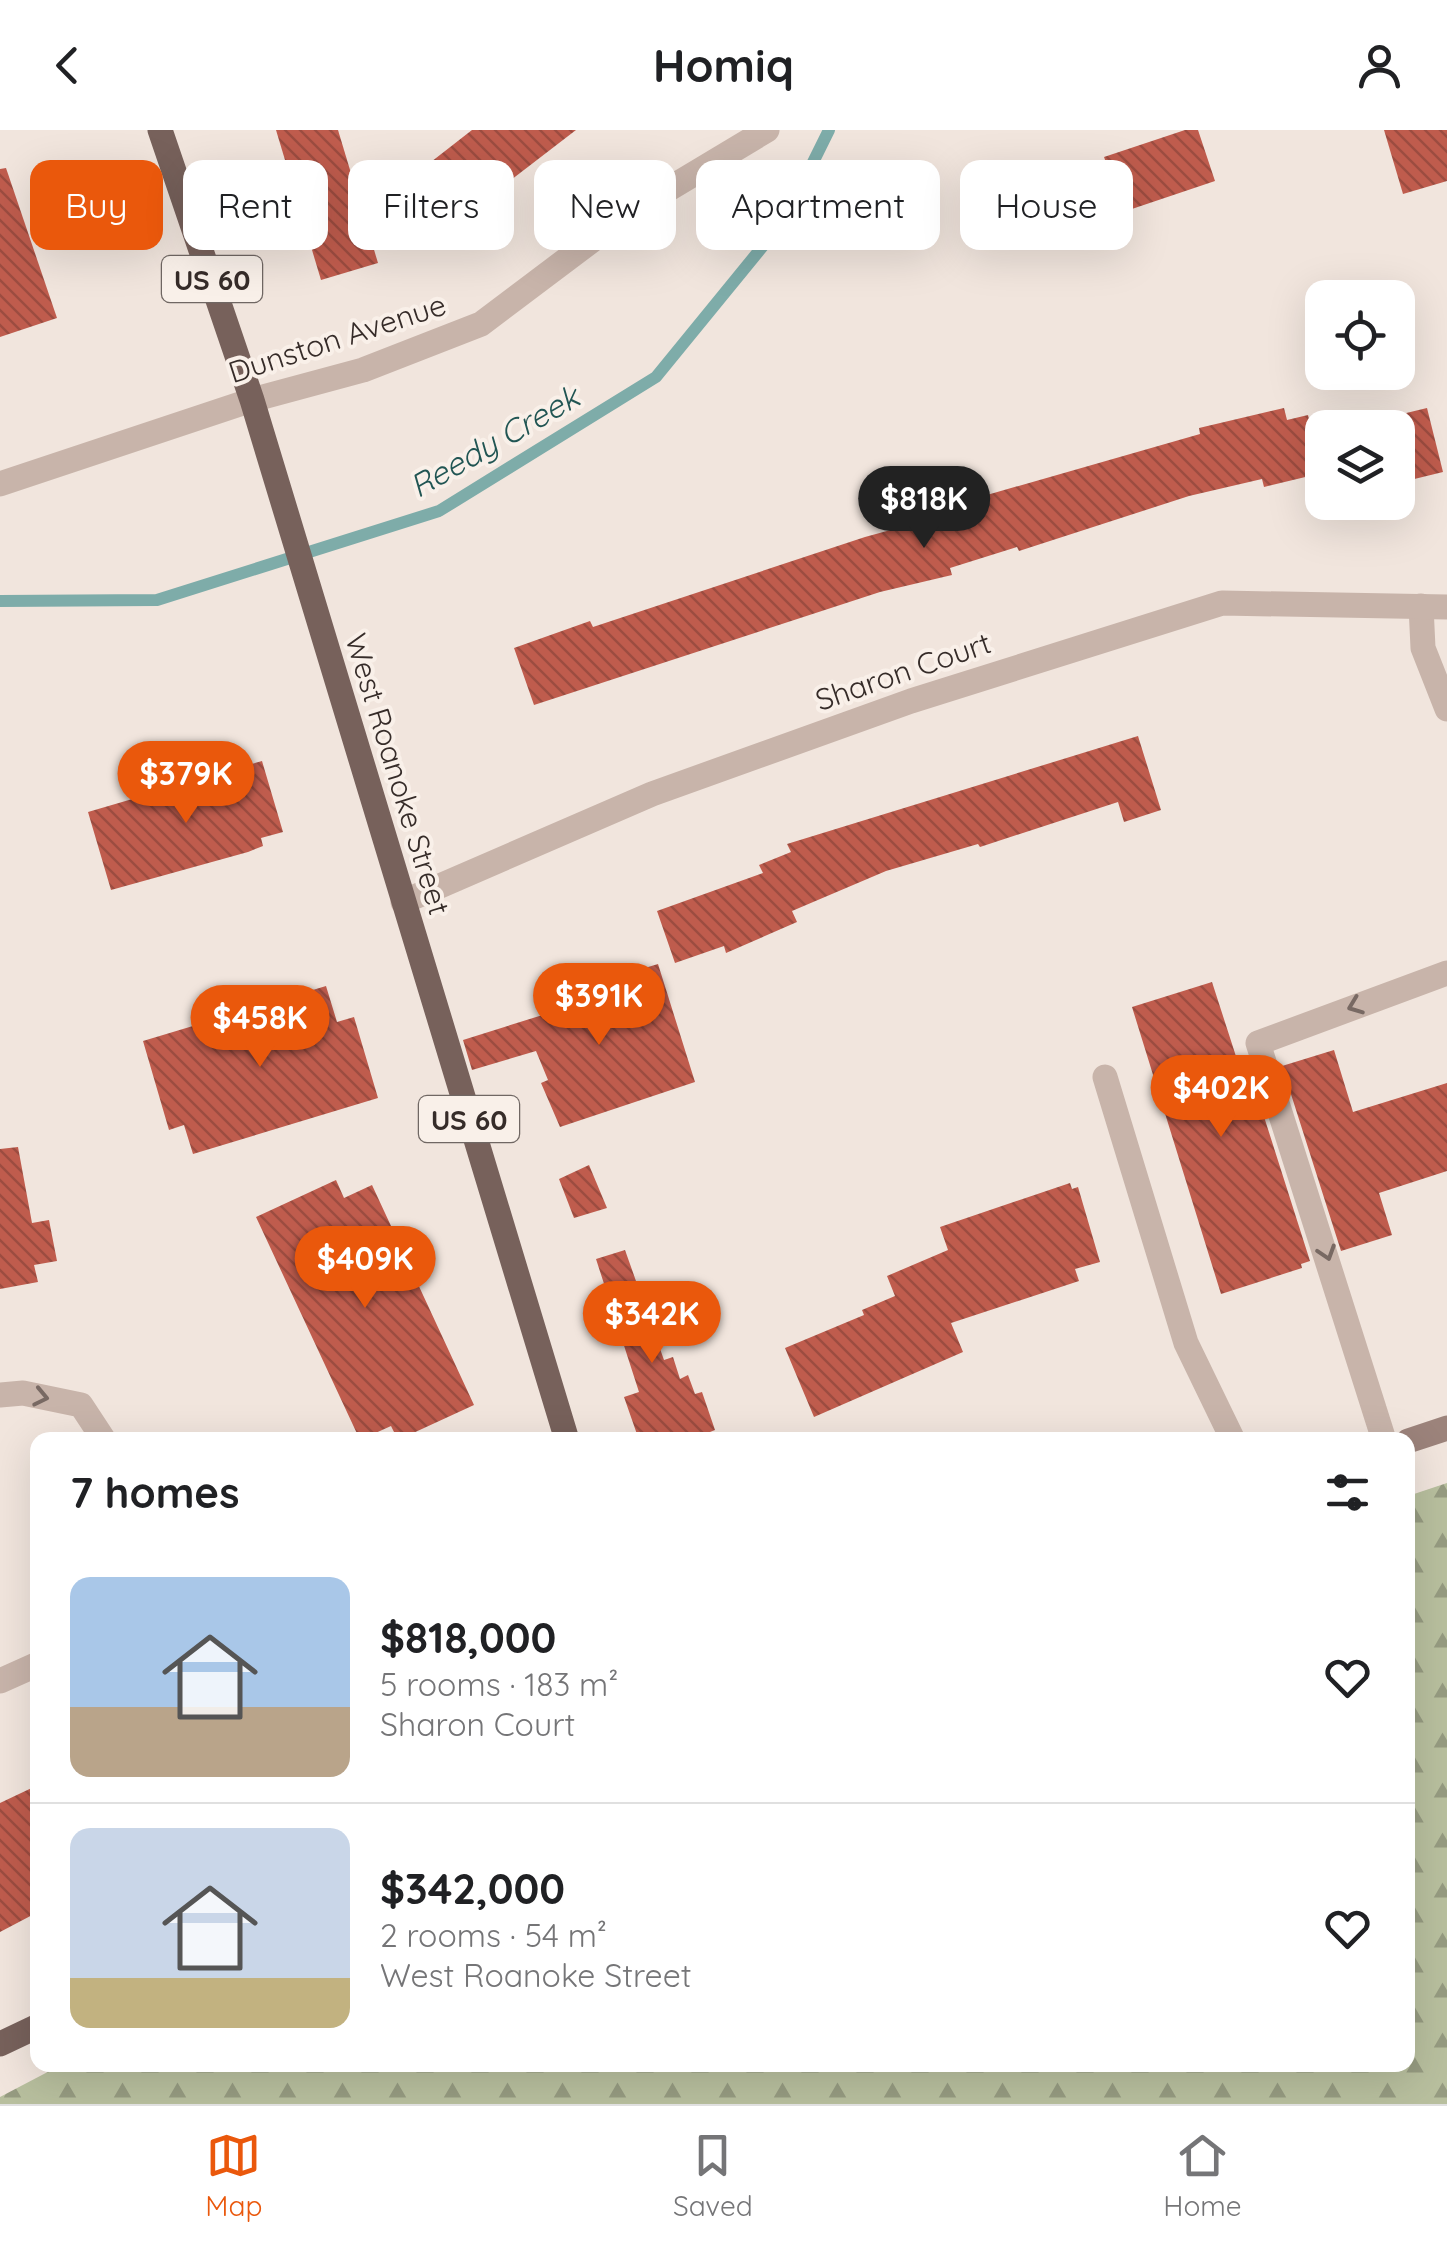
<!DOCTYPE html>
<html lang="en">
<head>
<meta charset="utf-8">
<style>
  body { margin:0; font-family:Quicksand,sans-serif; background:#f6f6f6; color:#202124; height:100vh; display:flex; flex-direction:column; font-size:38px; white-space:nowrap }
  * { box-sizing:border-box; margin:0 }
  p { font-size:32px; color:#757577 }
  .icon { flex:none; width:55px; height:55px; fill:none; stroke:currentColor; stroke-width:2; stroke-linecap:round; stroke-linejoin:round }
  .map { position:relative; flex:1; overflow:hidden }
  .drawer { position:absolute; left:30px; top:1302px; width:1385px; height:640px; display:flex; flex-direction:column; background:#fff; border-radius:20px; box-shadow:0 10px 40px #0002 }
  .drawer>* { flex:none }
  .guide { position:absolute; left:30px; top:30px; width:1388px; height:90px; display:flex; gap:20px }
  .fabs { position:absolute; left:1305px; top:150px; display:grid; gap:20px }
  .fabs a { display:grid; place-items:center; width:110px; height:110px; border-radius:20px; background:#fff; box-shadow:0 10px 40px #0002; font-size:50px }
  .price { position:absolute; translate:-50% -85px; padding:0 22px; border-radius:35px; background:#ea580c; color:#fff; font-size:32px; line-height:65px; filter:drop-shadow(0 2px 5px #0008) }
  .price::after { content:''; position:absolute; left:50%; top:60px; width:30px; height:22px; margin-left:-15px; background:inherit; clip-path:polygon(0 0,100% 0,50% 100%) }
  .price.current { background:#222; color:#fff }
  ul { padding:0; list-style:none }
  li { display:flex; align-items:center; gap:30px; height:250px; padding:0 40px }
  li+li { border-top:2px solid #e0e0e0 }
  li span { display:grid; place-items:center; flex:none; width:280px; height:200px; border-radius:20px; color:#555 }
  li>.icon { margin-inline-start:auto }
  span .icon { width:120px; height:120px; fill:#fffc; stroke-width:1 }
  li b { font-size:42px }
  h2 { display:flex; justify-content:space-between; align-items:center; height:120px; padding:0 40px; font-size:42px }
  .pill { padding:0 35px; border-radius:20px; background:#fff; box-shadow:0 10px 40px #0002; font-size:35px; line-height:90px }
  .pill.current { background:#ea580c; color:#fff }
  header { display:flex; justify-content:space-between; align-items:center; height:130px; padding:0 40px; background:#fff; font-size:45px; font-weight:700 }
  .dock { display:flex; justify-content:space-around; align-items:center; height:140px; border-top:2px solid #e0e0e0; background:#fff; font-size:28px; color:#757577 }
  .dock a { display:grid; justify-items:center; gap:5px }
  .dock .current { color:#ea580c }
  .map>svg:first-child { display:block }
  .forest { fill:url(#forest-firs) }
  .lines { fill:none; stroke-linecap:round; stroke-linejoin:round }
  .stream { stroke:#7eaca9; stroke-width:12 }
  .building { fill:url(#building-back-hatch) }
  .lane { stroke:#c8b4aa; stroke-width:25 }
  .street { stroke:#c8b4aa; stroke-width:25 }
  .secondary { stroke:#9c837b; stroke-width:25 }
  .primary { stroke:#77615b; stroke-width:25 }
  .oneway { stroke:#786963 }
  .labels { text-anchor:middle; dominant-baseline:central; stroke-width:8; stroke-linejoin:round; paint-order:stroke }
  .shield { fill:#f9f0e9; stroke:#706763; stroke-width:2.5 }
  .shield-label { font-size:28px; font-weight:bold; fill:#362c29 }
  .street-label { font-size:30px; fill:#362c29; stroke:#f9f0e9 }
  .water-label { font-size:32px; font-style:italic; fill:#215553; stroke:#f9f0e9 }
</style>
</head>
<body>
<header><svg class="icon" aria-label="back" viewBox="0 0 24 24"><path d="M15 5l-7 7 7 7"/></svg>Homiq<svg class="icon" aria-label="person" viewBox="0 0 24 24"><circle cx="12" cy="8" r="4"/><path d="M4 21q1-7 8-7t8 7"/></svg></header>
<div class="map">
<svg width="1447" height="1974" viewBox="0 0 1447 1974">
  <defs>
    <pattern id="forest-firs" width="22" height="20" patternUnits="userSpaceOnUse" patternTransform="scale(2.5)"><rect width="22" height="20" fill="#b8bf9e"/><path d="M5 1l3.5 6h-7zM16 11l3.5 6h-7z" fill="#969b81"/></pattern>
    <pattern id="building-back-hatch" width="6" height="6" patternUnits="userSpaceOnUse" patternTransform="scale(2.5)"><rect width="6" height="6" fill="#bf5c4d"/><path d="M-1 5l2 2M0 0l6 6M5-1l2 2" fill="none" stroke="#9c4c40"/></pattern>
  </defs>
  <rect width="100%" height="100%" fill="#f1e5dd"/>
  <path class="forest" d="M1447,1353V1974H0V1967L61,1935H1408V1366Z"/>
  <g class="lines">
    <path class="stream" d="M0,471L157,470L439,381L656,247L785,89L829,0"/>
  </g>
  <g class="building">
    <path d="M276,0H338L378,133L321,150Z"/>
    <path d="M472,0H576L451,96L413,46Z"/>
    <path d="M1185,0H1198L1215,51L1123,82L1104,27Z"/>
    <path d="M1384,0H1447V51L1403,64Z"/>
    <path d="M6,38L57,188L0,207V39Z"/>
    <path d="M1284,278L1287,290L1308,285L1322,343L1264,357L1262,349L1189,366L1019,421L1017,417L950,438L952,445L880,462L534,575L514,518L590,491L593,497L865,407L982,375L980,367L1200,304L1199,298Z"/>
    <path d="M1427,278L1443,342L1398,353V285Z"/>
    <path d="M1138,606L1161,680L1124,692L1118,672L980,717L978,714L886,741L792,781L797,792L726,823L724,816L675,833L657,781L763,743L759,735L791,722L787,714Z"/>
    <path d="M262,631L283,702L261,708L263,716L248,722L111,760L88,682Z"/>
    <path d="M658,834L695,952L560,997L541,953L548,950L536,921L472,940L463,910L603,866L601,858L613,854L612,848Z"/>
    <path d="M1212,852L1243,948L1251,946L1310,1131L1301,1134L1302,1138L1221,1164L1132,877Z"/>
    <path d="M326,856L337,892L354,887L378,968L193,1024L184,995L169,1000L143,911Z"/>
    <path d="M1334,920L1353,982L1447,953V1041L1379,1063L1392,1105L1341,1121L1282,936Z"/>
    <path d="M18,1017L32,1093L49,1090L57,1131L34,1135L38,1152L0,1159V1019Z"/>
    <path d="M589,1035L607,1078L574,1088L559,1049Z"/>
    <path d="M336,1050L344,1068L372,1055L474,1275L398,1310L391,1296L360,1310L256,1087Z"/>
    <path d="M1070,1053L1072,1059L1078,1057L1100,1132L1075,1139L1079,1151L951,1193L963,1222L814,1287L785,1218L864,1185L862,1180L895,1166L887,1146L948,1120L940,1097Z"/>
    <path d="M625,1120L664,1230L673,1227L680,1249L688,1245L695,1264L702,1262L715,1300L710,1302L713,1310H639L624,1267L639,1262L596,1129Z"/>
    <path d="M38,1655V1782L0,1802V1673Z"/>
  </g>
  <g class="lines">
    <g class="lane">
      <path d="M1421,476L1423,518L1447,579"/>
      <path d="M1105,947L1186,1213L1233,1310"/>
      <path d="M1384,1310L1258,913L1447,843"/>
      <path d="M0,1551L38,1534"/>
    </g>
    <g class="street">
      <path d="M0,354L252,270L363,240L481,194L627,84L767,0"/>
      <path d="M403,772L652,664L911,571L1222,473L1447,477"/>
      <path d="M0,1265L23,1263L81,1275L104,1310"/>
    </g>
    <path class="secondary" d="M1408,1311L1447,1298"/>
    <g class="primary">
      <path d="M160,0L252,270L567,1310"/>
      <path d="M0,1914L38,1896"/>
    </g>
  </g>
  <defs><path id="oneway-chevron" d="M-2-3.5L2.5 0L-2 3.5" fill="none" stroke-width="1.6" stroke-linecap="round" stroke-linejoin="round" transform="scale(2.5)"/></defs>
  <g class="oneway">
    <use href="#oneway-chevron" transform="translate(1355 876) rotate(159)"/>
    <use href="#oneway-chevron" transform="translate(1327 1123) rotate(72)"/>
    <use href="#oneway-chevron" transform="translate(41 1267) rotate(12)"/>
  </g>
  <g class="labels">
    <g class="shield">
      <rect x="162" y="126" width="100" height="46" rx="8"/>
      <rect x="419" y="966" width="100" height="46" rx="8"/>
    </g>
    <g class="shield-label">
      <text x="212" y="149">US 60</text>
      <text x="469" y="989">US 60</text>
    </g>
    <g class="street-label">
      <text transform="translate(337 208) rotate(-18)">Dunston Avenue</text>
      <text transform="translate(903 541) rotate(-19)">Sharon Court</text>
      <text transform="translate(398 644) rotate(73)">West Roanoke Street</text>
    </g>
    <g class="water-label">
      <text transform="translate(494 311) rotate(-30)">Reedy Creek</text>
    </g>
  </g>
</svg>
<div class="fabs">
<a><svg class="icon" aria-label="locate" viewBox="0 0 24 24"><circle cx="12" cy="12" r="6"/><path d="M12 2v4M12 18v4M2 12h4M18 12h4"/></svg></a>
<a><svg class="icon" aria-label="layers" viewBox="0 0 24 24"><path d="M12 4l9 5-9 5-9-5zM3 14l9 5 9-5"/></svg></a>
</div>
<b class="price current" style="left:924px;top:421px">$818K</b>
<b class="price" style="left:186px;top:696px">$379K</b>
<b class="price" style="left:599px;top:918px">$391K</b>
<b class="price" style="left:260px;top:940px">$458K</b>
<b class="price" style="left:1221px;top:1010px">$402K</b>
<b class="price" style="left:365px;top:1181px">$409K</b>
<b class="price" style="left:652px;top:1236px">$342K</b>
<div class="guide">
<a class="pill current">Buy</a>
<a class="pill">Rent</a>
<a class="pill">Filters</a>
<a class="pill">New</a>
<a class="pill">Apartment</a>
<a class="pill">House</a>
</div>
<section class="drawer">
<h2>7 homes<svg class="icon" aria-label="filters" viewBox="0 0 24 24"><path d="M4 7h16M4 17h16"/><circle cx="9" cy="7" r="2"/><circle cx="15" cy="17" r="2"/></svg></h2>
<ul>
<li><span style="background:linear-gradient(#a9c7e8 65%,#b9a48a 0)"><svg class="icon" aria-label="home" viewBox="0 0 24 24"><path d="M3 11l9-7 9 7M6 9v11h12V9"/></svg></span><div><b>$818,000</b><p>5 rooms · 183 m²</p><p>Sharon Court</p></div><svg class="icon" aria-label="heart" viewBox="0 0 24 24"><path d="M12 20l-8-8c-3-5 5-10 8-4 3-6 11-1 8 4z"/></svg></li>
<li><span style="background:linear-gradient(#c9d6e8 75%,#c2b280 0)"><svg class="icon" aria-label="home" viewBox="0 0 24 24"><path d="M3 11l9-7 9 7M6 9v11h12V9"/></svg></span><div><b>$342,000</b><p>2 rooms · 54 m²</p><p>West Roanoke Street</p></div><svg class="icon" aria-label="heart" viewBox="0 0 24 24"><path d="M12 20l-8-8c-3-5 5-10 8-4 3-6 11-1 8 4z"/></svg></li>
</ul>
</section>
</div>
<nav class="dock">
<a class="current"><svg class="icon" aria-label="map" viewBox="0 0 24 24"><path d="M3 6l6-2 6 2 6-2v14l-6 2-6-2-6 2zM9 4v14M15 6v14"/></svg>Map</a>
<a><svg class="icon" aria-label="saved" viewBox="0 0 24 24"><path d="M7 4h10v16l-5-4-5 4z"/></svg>Saved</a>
<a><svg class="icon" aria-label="home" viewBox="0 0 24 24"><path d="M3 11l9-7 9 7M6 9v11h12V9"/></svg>Home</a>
</nav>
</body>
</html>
